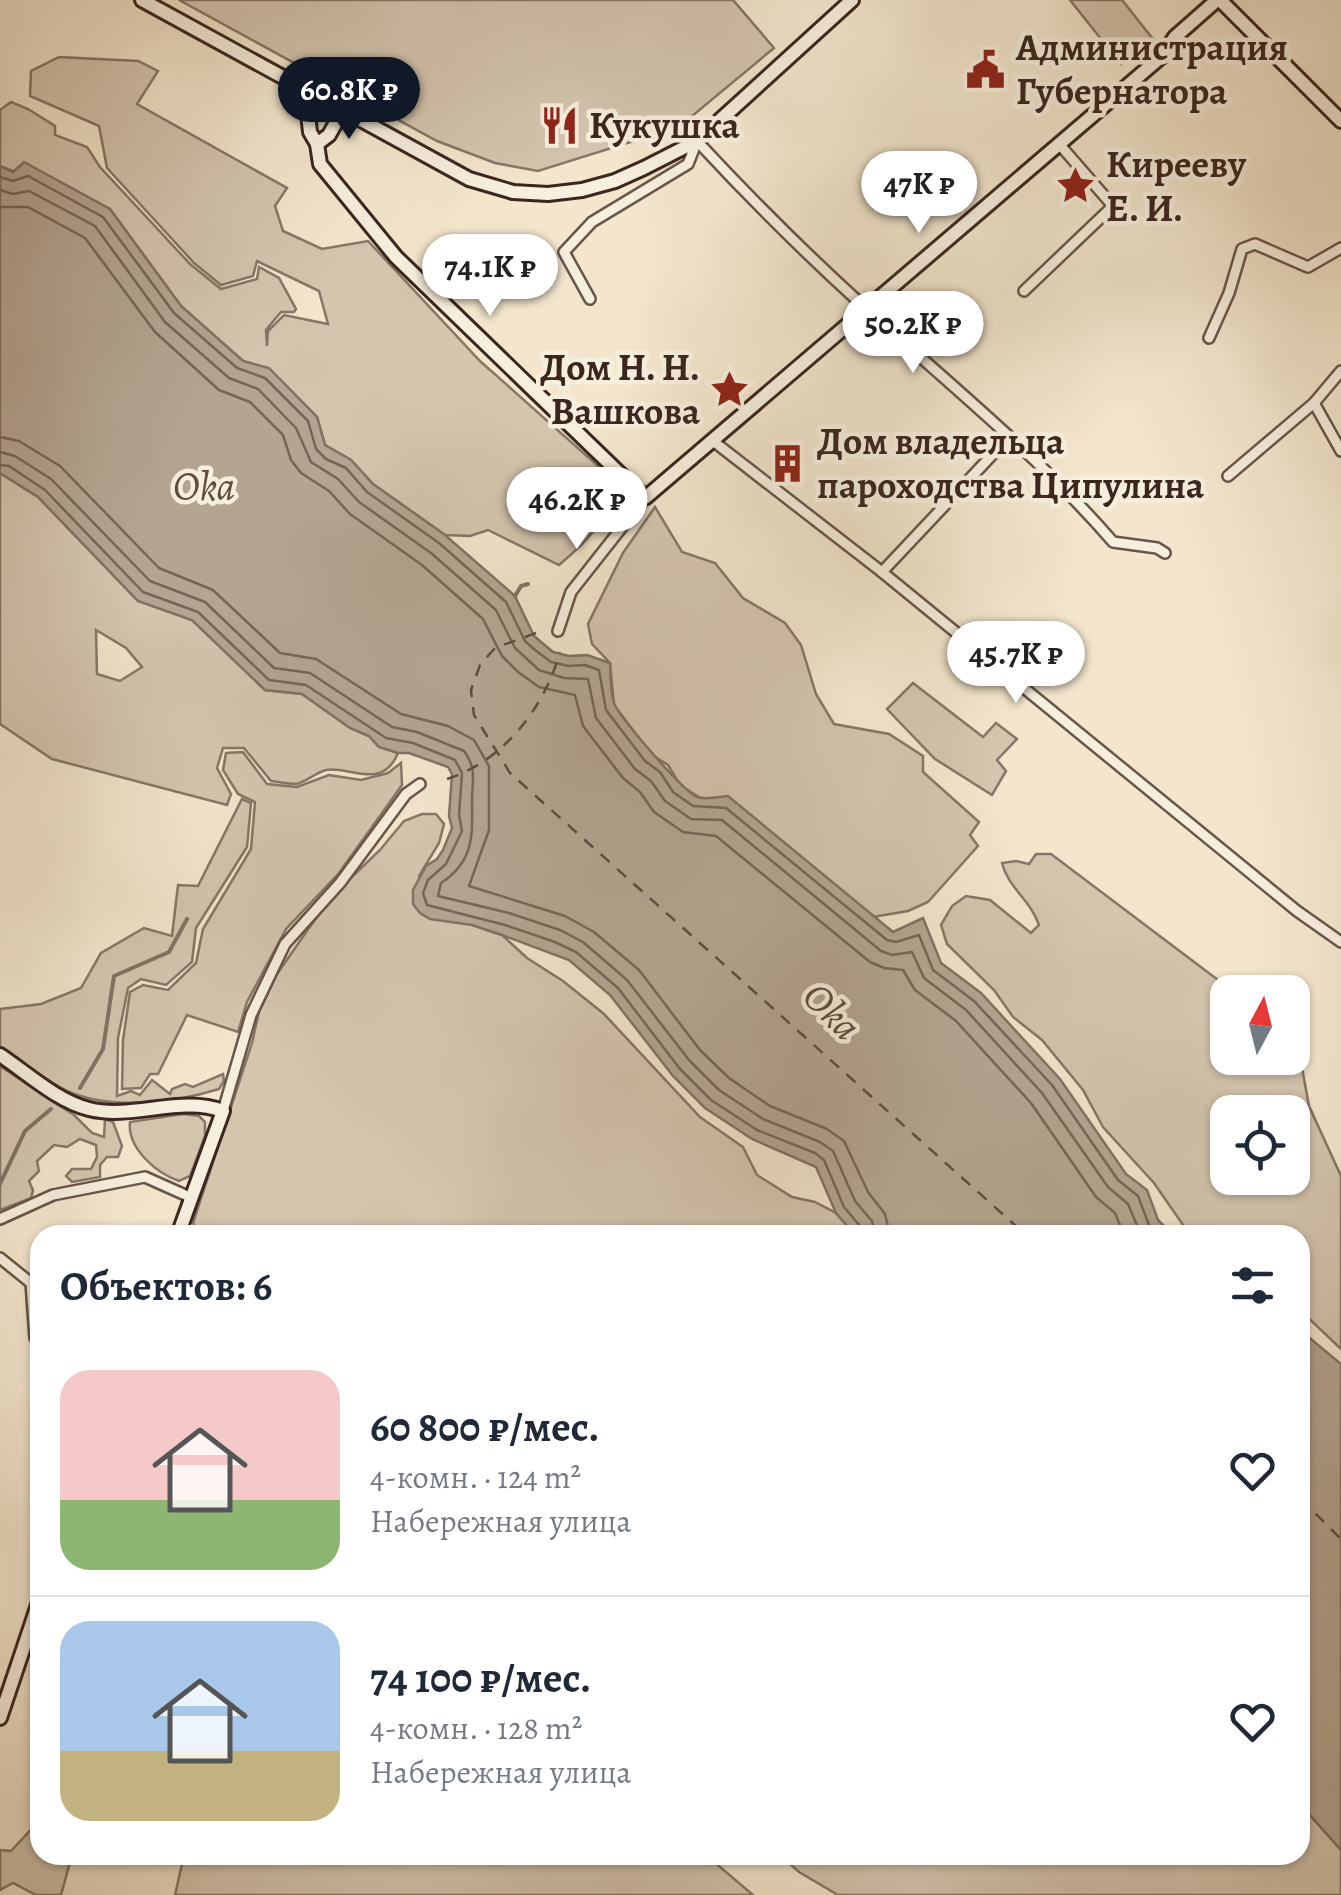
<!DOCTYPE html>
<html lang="ru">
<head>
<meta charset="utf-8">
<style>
  body { margin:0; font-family:Alegreya,serif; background:#f6f6f7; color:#1f2937; height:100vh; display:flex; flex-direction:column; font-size:38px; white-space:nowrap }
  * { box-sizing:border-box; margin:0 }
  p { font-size:32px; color:#747a83 }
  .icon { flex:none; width:55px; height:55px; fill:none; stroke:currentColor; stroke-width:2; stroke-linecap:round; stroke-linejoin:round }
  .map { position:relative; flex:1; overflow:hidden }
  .side { position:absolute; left:30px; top:1225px; width:1280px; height:640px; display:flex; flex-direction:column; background:#fff; border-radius:30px; box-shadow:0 2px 8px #0004 }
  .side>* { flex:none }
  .needle { width:65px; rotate:7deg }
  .buttons { position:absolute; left:1210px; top:975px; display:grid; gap:20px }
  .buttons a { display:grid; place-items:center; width:100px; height:100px; border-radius:20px; background:#fff; box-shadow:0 2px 8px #0004; font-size:50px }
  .price { position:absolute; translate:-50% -85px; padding:0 22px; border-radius:35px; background:#fff; color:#222; font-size:32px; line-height:65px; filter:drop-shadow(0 2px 5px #0008) }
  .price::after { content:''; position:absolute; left:50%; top:60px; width:30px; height:22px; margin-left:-15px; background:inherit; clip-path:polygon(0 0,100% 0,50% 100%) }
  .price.active { background:#111827; color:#fff }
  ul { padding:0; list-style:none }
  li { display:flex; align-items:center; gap:30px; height:250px; padding:0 30px }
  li+li { border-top:2px solid #e0e1e3 }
  li span { display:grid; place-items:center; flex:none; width:280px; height:200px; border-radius:30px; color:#555 }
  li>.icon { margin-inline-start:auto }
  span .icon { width:120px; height:120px; fill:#fffc; stroke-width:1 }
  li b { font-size:42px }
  h2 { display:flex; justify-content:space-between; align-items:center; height:120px; padding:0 30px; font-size:42px }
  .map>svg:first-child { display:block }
  .green { fill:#d4c5af; stroke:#877667; stroke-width:2.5; fill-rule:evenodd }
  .water { fill:#b4a592; stroke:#837264; stroke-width:2.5 }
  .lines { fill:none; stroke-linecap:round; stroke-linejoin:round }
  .shore { stroke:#776658; stroke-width:2.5 }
  .stream { stroke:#837264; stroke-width:4 }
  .ferry { stroke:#5f4c42; stroke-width:2.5; stroke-dasharray:12 10; stroke-linecap:butt }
  .street-casing { stroke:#68564a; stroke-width:14 }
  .secondary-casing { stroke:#3a261f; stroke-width:18 }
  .street { stroke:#f7efde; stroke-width:9 }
  .secondary { stroke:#f7efde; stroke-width:12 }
  .labels { text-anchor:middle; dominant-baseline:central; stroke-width:9; stroke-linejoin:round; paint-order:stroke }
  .poi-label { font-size:38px; font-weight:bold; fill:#3a261f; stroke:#f7efde; text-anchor:start }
  .water-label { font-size:40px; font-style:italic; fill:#5f4c42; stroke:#f7efde }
</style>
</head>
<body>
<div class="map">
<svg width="1341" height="1895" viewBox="0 0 1341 1895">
  <rect width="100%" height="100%" fill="#f3e6cd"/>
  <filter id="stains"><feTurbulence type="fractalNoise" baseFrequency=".002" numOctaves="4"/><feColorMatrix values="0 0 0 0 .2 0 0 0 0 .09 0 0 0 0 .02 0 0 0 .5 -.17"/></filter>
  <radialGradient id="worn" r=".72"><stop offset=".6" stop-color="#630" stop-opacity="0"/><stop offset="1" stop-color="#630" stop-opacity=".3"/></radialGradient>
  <g class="green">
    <path d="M179,0H733L774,48L679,127L538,171L495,163L437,141Z"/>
    <path d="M1070,0H1122L1153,39L1121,64Z"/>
    <path d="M59,57L138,61L158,71L137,104L287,188L275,206L283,231L322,249L368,241L480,361L598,466C620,511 593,536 559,565L488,530L470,536L445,535L373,484L351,460L325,445L317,417L269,369L243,361L181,306L110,209L0,166V110L11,102L28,109L55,126V135L87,147L100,167L190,264L221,289L257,279L259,267L279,278L296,309L294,312H281L266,330L267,346L268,331L284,315L328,324L319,291L257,261L253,276L221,285L194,263L107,168L99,126L30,96L31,71Z"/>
    <path d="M0,473L38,497L138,601L192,620L265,690L302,694L350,728L369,736L379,747L398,753C382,792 347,765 326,770C315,773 306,782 296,784C288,784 278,782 271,781L244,748H223L217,768L231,794L227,805L52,759L0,724ZM96,630L126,648L142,667L120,681L97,674Z"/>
    <path d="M655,507L682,552L715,563L743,598L785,623L801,645L816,694L834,724L889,734L923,756V772L979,822L970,835L978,846L928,902L908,911L873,917L821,875L680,785L668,765L652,755L614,705L610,663L592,644L588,624L623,553Z"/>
    <path d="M913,683L983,737L996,723L1017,739L997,760L1006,771L992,795L935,759L887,709Z"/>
    <path d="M243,752L267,784L297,787L329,775L361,780L388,773L401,763L402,785L339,873L286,929L247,1002L238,1032L187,1015L158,1074H150L141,1088L122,1089L123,1040L130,992L143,985L168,990L196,963L203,929L251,849L255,802L238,794L223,770L226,753Z"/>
    <path d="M242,799L251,803L247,847L196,928L192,962L166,985L141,979L128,988L118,1038L117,1096L131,1091L140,1095L152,1080L170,1094L172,1089L185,1084L193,1087L223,1074L224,1081L219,1089C174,1103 109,1111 65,1090C43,1079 21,1060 0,1046V1009L41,1004L81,988L101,953L144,928L172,936L178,885L198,886Z"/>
    <path d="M422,814H436L444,824L439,843L419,876L472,925L502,935L527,958L563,981L604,1014L700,1117L743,1147L757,1175L792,1197L815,1202L836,1213L855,1235H199L193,1223L252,1043L259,1012L277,974L330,898L380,850L404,821Z"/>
    <path d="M1036,854H1051L1234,992H1228V1058H1292L1293,1053L1301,1062L1309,1106L1341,1176V1349L1300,1310V1235H1190L1154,1183L1103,1127L1083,1090L1042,1040L1013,1017L994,990L947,944L941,925L952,906L966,896L990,900L1031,933L1039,925C1030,899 1008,888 1002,863L1016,861L1029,864ZM1228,1112H1292V1178H1228Z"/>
    <path d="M0,1066L74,1115L92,1133L104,1137L105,1119L113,1122L122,1146L118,1157H107L100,1165V1177L72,1182L66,1176L72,1169H91L97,1157L96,1145L80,1139L67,1147L54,1145L37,1161L39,1171L29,1181L33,1190L31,1198L0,1210Z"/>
    <path d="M183,1114L199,1116L205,1122V1136L190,1176L179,1181C156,1173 127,1148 130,1122Z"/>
    <path d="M1300,1804L1341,1850V1895H838L799,1872L780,1855H1300Z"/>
    <path d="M40,1820V1855H72L61,1895H36L13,1883L0,1890V1850L11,1851Z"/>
    <path d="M184,1855H706L753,1895H175Z"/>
  </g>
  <g class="water">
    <path d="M24,162L110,209L181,306L243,361L269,368L317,417L325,445L351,460L373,484L445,535L515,596L534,636L553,652L569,656L587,655L610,663C611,676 610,691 614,703C618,716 685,793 697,797C705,800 719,797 728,796L893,932L923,918L941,963L981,993L1060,1079L1126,1174L1147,1190L1158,1220L1173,1235H855L836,1213L816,1167L752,1139L705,1108L673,1076L610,995L569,960L502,935L472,925L430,919L420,913L413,904V890L426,866L437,859L443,850L452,828L449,816L452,774L448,767L409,753H398L379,747L369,736L350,728L302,694L265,690L192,620L138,601L38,497L0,473V166L13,172Z"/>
    <path d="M1300,1330L1341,1364V1850L1300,1804Z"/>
  </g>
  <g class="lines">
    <g class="shore">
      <path d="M0,177L13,181L28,176L103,217L174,313L237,368L265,378L308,421L316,449L326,459L346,468L367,492L439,543L506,602L525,641L535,650L551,662L569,666L585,665L599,670L606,710L645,761L660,772L673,792L693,806L726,808L887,940L896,942L919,935L933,970L974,1001L1052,1085L1118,1180L1138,1196L1149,1225L1159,1235"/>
      <path d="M0,190L13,194L29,191L95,226L165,322L229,378L258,389L296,428L311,462L338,479L359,502L431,553L496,610L515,648L539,670L564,678L588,679L596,718L635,769L651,781L665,801L691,819L722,820L881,951L892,955L912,952L924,978L966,1010L1042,1093L1108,1187L1128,1204L1141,1235"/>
      <path d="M0,207H28L85,238L155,332L219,390L250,402L283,435L291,460L301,473L329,491L350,514L422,565L483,619L502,656L518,672L539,687L575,695L583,726L623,778L640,792L654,812L683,832L716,836L870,962L884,968L903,970L915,990L956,1021L1031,1103L1096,1197L1115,1213L1124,1235"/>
      <path d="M0,437L19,441L60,466L159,568L213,590L280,653L316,659L401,714L448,726L474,740L489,766V830L469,886L565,916L594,932L639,970L700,1050L729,1078L770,1106L827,1129L844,1141L868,1192L885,1214L890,1235"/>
      <path d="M0,452L15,456L51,479L150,581L205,602L274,668L310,673L392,727L417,732L464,751C476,767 473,778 472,797C472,833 476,860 441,883L438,896L509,913L560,930L583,942L627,980L689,1060L719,1090L763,1119L820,1142L833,1151L855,1201L872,1221L875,1235"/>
      <path d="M0,465L9,466L45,490L143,592L198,612L269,680L306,685L386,738L413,743L455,760L462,773L459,815L462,831L446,864L428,880L423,893L427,905L505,925L555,942L576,952L618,988L680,1069L711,1100L757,1130L815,1153L824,1160L844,1207L860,1226L862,1235"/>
    </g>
    <g class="stream">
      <path d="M515,596L521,586L528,584"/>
      <path d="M80,1088L103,1049L114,976L169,952L187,919"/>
      <path d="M0,1184L25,1131L51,1109"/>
    </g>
    <g class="ferry">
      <path d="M536,633L495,648L480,665L471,690L474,715L510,773L1026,1235"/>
      <path d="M447,779C503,761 544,709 560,652"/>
      <path d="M1300,1498L1341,1539"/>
    </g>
    <defs>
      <g id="street">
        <path d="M1024,291L1113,206L1060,145"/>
        <path d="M590,299L564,252L592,222L688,164L697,141C749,197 803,251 859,302C945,381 1037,454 1113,542L1157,548L1165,553"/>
        <path d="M1209,338L1229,293L1242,249L1255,244L1308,267L1341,248"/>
        <path d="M1314,403L1341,451"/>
        <path d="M713,441L882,572L1297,911L1341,942"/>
        <path d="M1228,476L1314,403L1341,371"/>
        <path d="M882,572L1009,437"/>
        <path d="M558,631L571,592L645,498"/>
        <path d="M223,1111L251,1015L285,944L340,883L406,794L420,784"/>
        <path d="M0,1219L53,1195L145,1177L192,1198"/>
        <path d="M0,1258L31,1283L35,1338L40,1342"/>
      </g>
      <g id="secondary">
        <path d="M142,0L469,179L513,192L548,194L582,190L615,181L644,168L697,141L852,0"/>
        <path d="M1220,0L1341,121"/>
        <path d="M313,91L308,114L310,132L317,144L320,164L396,257L645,498L1161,57L1175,37L1217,0"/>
        <path d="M317,144L329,135L344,108"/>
        <path d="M0,1055C27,1073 57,1101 89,1109C132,1120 181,1095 223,1111L178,1235"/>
        <path d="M0,1718L40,1599"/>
      </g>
    </defs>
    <use href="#street" class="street-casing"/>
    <use href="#secondary" class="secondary-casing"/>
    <use href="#street" class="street"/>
    <use href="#secondary" class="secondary"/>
  </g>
  <defs>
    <symbol id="civic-bare" viewBox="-9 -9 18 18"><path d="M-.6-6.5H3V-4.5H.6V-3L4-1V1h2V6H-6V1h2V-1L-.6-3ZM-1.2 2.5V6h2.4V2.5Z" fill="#8f2418" stroke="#f7efde" stroke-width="2.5" paint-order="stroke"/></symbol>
    <symbol id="restaurant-bare" viewBox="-9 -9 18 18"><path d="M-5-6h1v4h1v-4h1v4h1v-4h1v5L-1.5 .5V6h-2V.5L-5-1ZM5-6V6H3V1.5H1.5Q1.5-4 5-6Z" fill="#8f2418" stroke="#f7efde" stroke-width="2.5" paint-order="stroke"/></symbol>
    <symbol id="sight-bare" viewBox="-9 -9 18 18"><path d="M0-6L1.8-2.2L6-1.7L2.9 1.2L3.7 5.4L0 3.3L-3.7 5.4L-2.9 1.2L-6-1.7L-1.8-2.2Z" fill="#8f2418" stroke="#f7efde" stroke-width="2.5" paint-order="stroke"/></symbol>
    <symbol id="building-bare" viewBox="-9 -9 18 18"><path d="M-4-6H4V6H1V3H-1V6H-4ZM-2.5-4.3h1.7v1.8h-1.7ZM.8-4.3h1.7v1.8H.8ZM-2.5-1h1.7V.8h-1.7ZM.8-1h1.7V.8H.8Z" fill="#8f2418" stroke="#f7efde" stroke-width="2.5" paint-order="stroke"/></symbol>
  </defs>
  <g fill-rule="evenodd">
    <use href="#civic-bare" x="958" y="42" width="55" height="55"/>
    <use href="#restaurant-bare" x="532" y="98" width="55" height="55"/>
    <use href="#sight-bare" x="1048" y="158" width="55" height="55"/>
    <use href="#sight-bare" x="702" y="362" width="55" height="55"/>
    <use href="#building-bare" x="760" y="436" width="55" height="55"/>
  </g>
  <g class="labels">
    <g class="poi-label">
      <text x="1016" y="47">Администрация<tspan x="1016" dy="44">Губернатора</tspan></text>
      <text x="589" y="125">Кукушка</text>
      <text x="1106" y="164">Кирееву<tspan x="1106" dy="44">Е. И.</tspan></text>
      <text x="700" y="367" text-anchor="end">Дом Н. Н.<tspan x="700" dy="44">Вашкова</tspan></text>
      <text x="817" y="441">Дом владельца<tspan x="817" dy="44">пароходства Ципулина</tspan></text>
    </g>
    <g class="water-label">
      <text x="204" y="486">Oka</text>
      <text transform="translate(832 1011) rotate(45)">Oka</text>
    </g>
  </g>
  <rect width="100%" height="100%" filter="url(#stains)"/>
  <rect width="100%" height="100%" fill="url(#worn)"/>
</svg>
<div class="buttons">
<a><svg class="needle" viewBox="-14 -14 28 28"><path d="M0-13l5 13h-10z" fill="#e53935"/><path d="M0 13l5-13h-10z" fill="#747a83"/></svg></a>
<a><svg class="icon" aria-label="locate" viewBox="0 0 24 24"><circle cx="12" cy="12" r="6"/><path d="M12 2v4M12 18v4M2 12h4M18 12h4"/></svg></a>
</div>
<b class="price active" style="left:349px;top:142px">60.8K ₽</b>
<b class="price" style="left:919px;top:236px">47K ₽</b>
<b class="price" style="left:490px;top:319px">74.1K ₽</b>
<b class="price" style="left:913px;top:376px">50.2K ₽</b>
<b class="price" style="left:577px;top:552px">46.2K ₽</b>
<b class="price" style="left:1016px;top:706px">45.7K ₽</b>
<section class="side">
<h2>Объектов: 6<svg class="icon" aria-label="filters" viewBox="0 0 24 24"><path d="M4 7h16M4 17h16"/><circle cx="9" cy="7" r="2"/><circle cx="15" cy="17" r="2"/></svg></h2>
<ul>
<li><span style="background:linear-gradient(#f6c9c9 65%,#8fb573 0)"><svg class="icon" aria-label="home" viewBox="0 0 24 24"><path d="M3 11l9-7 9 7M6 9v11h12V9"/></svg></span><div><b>60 800 ₽/мес.</b><p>4-комн. · 124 m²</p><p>Набережная улица</p></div><svg class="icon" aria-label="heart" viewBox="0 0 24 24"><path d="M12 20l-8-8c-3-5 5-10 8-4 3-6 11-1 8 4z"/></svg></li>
<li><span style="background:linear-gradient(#a9c7e8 65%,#c2b280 0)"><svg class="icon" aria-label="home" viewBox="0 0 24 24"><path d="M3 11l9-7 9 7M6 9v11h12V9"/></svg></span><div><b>74 100 ₽/мес.</b><p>4-комн. · 128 m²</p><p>Набережная улица</p></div><svg class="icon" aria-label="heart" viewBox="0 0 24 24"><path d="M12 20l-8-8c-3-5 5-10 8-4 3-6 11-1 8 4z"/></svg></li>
</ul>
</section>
</div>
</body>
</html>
